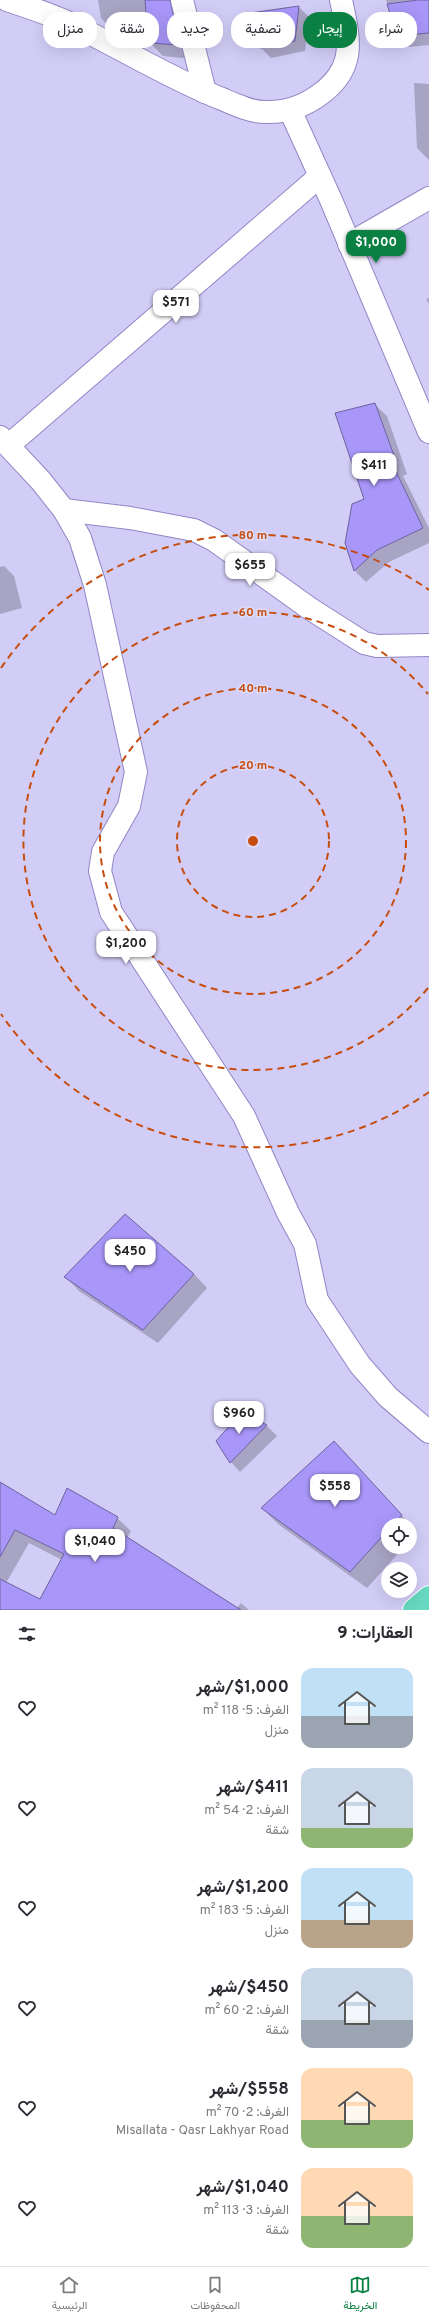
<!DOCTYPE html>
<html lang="ar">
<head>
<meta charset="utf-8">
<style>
  body { margin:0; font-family:Overpass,Vazirmatn,sans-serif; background:#f7f7f7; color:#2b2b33; direction:rtl; height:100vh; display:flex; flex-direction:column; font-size:15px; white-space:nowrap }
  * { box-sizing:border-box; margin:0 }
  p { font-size:13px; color:#7c7c81 }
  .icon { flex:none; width:22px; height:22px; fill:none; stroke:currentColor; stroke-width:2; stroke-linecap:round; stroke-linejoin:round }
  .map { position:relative; height:1610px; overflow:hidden; direction:ltr }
  .panel { display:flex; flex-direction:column; background:#fff; flex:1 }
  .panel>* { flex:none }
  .hud { position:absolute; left:12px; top:12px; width:405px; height:36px; direction:rtl; display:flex; gap:8px }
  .buttons { position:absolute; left:381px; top:1518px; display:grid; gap:8px }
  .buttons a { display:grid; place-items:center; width:36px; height:36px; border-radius:50%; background:#fff; box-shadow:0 4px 16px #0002; font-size:20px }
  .price { position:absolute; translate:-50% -34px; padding:0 9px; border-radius:8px; background:#fff; color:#222; font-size:13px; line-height:26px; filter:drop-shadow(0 1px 2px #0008) }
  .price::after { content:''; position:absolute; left:50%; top:24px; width:12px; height:9px; margin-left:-6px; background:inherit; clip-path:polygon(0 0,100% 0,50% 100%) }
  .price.on { background:#0b8043; color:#fff }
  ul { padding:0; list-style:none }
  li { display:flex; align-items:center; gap:12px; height:100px; padding:0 16px }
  li span { display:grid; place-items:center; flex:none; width:112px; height:80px; border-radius:12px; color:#555 }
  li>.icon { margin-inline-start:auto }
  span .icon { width:48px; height:48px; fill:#fffc; stroke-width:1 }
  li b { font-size:17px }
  h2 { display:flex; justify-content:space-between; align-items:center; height:48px; padding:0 16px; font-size:17px }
  .tag { padding:0 14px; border-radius:16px; background:#fff; box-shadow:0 4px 16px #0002; font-size:14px; line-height:36px }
  .tag.on { background:#0b8043; color:#fff }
  .tabs { display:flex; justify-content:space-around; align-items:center; height:56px; border-top:1px solid #e1e1e2; background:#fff; font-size:11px; color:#7c7c81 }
  .tabs a { display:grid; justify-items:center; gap:2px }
  .tabs .on { color:#0b8043 }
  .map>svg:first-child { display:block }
  .shadow { fill:#0003; fill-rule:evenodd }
  .building { fill:#a896f8; stroke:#6e63a0 }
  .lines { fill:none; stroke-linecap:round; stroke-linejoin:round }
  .minor-casing { stroke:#9186c6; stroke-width:24 }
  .major-casing { stroke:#fff; stroke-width:24 }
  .minor { stroke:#fff; stroke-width:22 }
  .major { stroke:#67d9c1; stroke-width:22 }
  .ring { fill:none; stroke:#c74d0f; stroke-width:2; stroke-dasharray:7 5 }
  .centre { fill:#c74d0f; stroke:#dfdcf8; stroke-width:2 }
  .ring-label { font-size:12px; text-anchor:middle; font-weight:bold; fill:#c74d0f; stroke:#dfdcf8; stroke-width:3; stroke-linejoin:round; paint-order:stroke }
</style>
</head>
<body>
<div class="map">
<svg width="429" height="1610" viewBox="0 0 429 1610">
  <rect width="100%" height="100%" fill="#d2cdf6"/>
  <g class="shadow">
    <path d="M98,0H185L193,59L163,56L149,42L148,31L114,32L101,18Z"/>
    <path d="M386,0H429V45L409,47L397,35Z"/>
    <path d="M299,7L309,17L305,51L271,58L261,48L252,14Z"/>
    <path d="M414,83L429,84V160L417,148Z"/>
    <path d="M429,298V304L426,299Z"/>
    <path d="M374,404L387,416L407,474L403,476L429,528V543L389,562L366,582L354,570L365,499Z"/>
    <path d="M4,566L14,576L22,608L0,614V567Z"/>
    <path d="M194,1274L207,1288L158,1343L79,1291L66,1277Z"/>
    <path d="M242,1413L267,1426L277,1436L240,1472L231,1462Z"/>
    <path d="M334,1442L417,1532L410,1540V1525H388V1547H404L367,1588L278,1524L262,1508Z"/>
    <path d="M0,1483L56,1516L117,1518L131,1531L127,1538L236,1609L241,1603L249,1610H0ZM29,1543L62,1560L40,1600L6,1583Z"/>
  </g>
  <g class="building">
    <path d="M145,0H170L180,45L148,43Z"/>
    <path d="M418,0H429V33L397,36L387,4Z"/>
    <path d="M299,6L295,41L260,48L250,13Z"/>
    <path d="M375,403L396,461L392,463L423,528L377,550L354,571L345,543L352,504L364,499L335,413Z"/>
    <path d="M125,1214L194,1274L143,1330L64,1277Z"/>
    <path d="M242,1412L267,1425L230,1463L216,1441Z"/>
    <path d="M334,1441L402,1515L393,1525H388V1530L350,1572L261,1508Z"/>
    <path d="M0,1482L55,1515L67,1488L118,1517L113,1528L241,1610H0V1579L40,1599L64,1554L15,1530L0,1557Z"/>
  </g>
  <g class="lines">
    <defs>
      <g id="minor">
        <path d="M7,0C30,8 54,15 75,26C125,50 171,79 222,99C236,105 251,112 265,112C287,113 305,106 322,93C357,66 349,38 341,0"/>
        <path d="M182,0L205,92"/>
        <path d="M290,110L331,200L429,432"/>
        <path d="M349,244L429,198"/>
        <path d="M0,437L41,481L64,510L80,538L95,585L136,772L129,806L103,852L100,871L111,912L244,1116L288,1213L305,1244L317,1300L360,1365L388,1397L429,1432"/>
        <path d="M9,445L320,176"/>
        <path d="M64,510L130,518L194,530L214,540L309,608L364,643L377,646L429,645"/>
      </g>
      <path id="major" d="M414,1610L429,1597"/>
    </defs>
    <use href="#minor" class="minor-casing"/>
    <use href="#major" class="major-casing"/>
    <use href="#minor" class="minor"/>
    <use href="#major" class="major"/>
  </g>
  <g class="ring">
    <circle cx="253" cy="841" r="76"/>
    <circle cx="253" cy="841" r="153"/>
    <path d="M428 988A229 229 0 1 1 428 694"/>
    <path d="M429 1092A306 306 0 0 1 1 1014M1 668A306 306 0 0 1 429 590"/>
  </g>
  <circle cx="253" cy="841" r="6" class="centre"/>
  <g class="ring-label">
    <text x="253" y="539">80 m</text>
    <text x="253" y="616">60 m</text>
    <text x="253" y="692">40 m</text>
    <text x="253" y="769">20 m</text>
  </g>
</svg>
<div class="buttons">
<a><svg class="icon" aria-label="locate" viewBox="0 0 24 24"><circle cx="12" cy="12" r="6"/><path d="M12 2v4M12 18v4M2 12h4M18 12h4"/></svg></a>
<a><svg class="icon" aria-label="layers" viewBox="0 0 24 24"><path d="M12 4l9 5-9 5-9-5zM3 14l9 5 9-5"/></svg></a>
</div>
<b class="price on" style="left:376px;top:264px">$1,000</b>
<b class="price" style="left:176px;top:324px">$571</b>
<b class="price" style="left:374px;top:487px">$411</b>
<b class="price" style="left:250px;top:587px">$655</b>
<b class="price" style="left:126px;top:965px">$1,200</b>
<b class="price" style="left:130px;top:1273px">$450</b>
<b class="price" style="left:239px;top:1435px">$960</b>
<b class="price" style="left:335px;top:1508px">$558</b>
<b class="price" style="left:95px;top:1563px">$1,040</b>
<div class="hud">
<a class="tag">شراء</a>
<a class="tag on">إيجار</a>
<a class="tag">تصفية</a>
<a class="tag">جديد</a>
<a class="tag">شقة</a>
<a class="tag">منزل</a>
</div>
</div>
<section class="panel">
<h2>العقارات: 9<svg class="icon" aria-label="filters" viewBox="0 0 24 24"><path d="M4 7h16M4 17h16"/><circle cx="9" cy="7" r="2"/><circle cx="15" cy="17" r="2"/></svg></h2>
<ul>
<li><span style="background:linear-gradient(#bfe0f5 60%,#9aa5b1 0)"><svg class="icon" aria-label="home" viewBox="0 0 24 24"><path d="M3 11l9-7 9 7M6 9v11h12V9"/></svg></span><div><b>$1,000/شهر</b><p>الغرف: 5 · 118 m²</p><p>منزل</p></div><svg class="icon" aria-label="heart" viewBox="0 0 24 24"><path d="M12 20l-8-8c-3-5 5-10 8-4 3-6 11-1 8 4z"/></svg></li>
<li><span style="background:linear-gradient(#c9d6e8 75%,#8fb573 0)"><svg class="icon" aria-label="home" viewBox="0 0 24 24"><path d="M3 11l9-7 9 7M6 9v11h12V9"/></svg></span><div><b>$411/شهر</b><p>الغرف: 2 · 54 m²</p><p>شقة</p></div><svg class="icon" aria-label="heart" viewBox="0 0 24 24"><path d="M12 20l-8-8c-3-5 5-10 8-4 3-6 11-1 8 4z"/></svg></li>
<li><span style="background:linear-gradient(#bfe0f5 65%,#b9a48a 0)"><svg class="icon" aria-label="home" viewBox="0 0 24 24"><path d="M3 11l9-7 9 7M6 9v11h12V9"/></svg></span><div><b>$1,200/شهر</b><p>الغرف: 5 · 183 m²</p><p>منزل</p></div><svg class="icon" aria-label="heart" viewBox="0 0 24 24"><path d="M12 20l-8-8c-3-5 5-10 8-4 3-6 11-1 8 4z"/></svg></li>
<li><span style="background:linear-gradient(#c9d6e8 65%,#9aa5b1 0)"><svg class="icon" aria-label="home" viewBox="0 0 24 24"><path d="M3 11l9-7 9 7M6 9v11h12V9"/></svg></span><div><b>$450/شهر</b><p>الغرف: 2 · 60 m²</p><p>شقة</p></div><svg class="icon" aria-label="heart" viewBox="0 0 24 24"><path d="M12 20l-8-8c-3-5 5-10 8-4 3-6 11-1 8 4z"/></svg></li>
<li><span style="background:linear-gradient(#ffd9b3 65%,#8fb573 0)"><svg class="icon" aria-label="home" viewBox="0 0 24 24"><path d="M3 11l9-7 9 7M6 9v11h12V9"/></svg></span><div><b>$558/شهر</b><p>الغرف: 2 · 70 m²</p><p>Misallata - Qasr Lakhyar Road</p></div><svg class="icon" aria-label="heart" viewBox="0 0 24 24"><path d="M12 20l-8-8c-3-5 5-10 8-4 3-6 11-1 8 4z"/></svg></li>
<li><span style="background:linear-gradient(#ffd9b3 60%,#8fb573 0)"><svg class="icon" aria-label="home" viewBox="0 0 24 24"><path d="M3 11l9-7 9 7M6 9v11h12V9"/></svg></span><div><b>$1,040/شهر</b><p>الغرف: 3 · 113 m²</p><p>شقة</p></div><svg class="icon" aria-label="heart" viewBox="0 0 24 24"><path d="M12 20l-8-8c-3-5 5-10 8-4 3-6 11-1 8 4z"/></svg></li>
</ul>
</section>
<nav class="tabs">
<a class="on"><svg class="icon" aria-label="map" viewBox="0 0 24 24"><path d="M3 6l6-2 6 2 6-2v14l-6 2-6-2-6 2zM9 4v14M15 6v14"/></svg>الخريطة</a>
<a><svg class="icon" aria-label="saved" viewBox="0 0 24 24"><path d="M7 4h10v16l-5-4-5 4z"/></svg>المحفوظات</a>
<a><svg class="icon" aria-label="home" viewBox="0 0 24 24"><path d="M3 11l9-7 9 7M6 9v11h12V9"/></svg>الرئيسية</a>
</nav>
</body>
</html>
